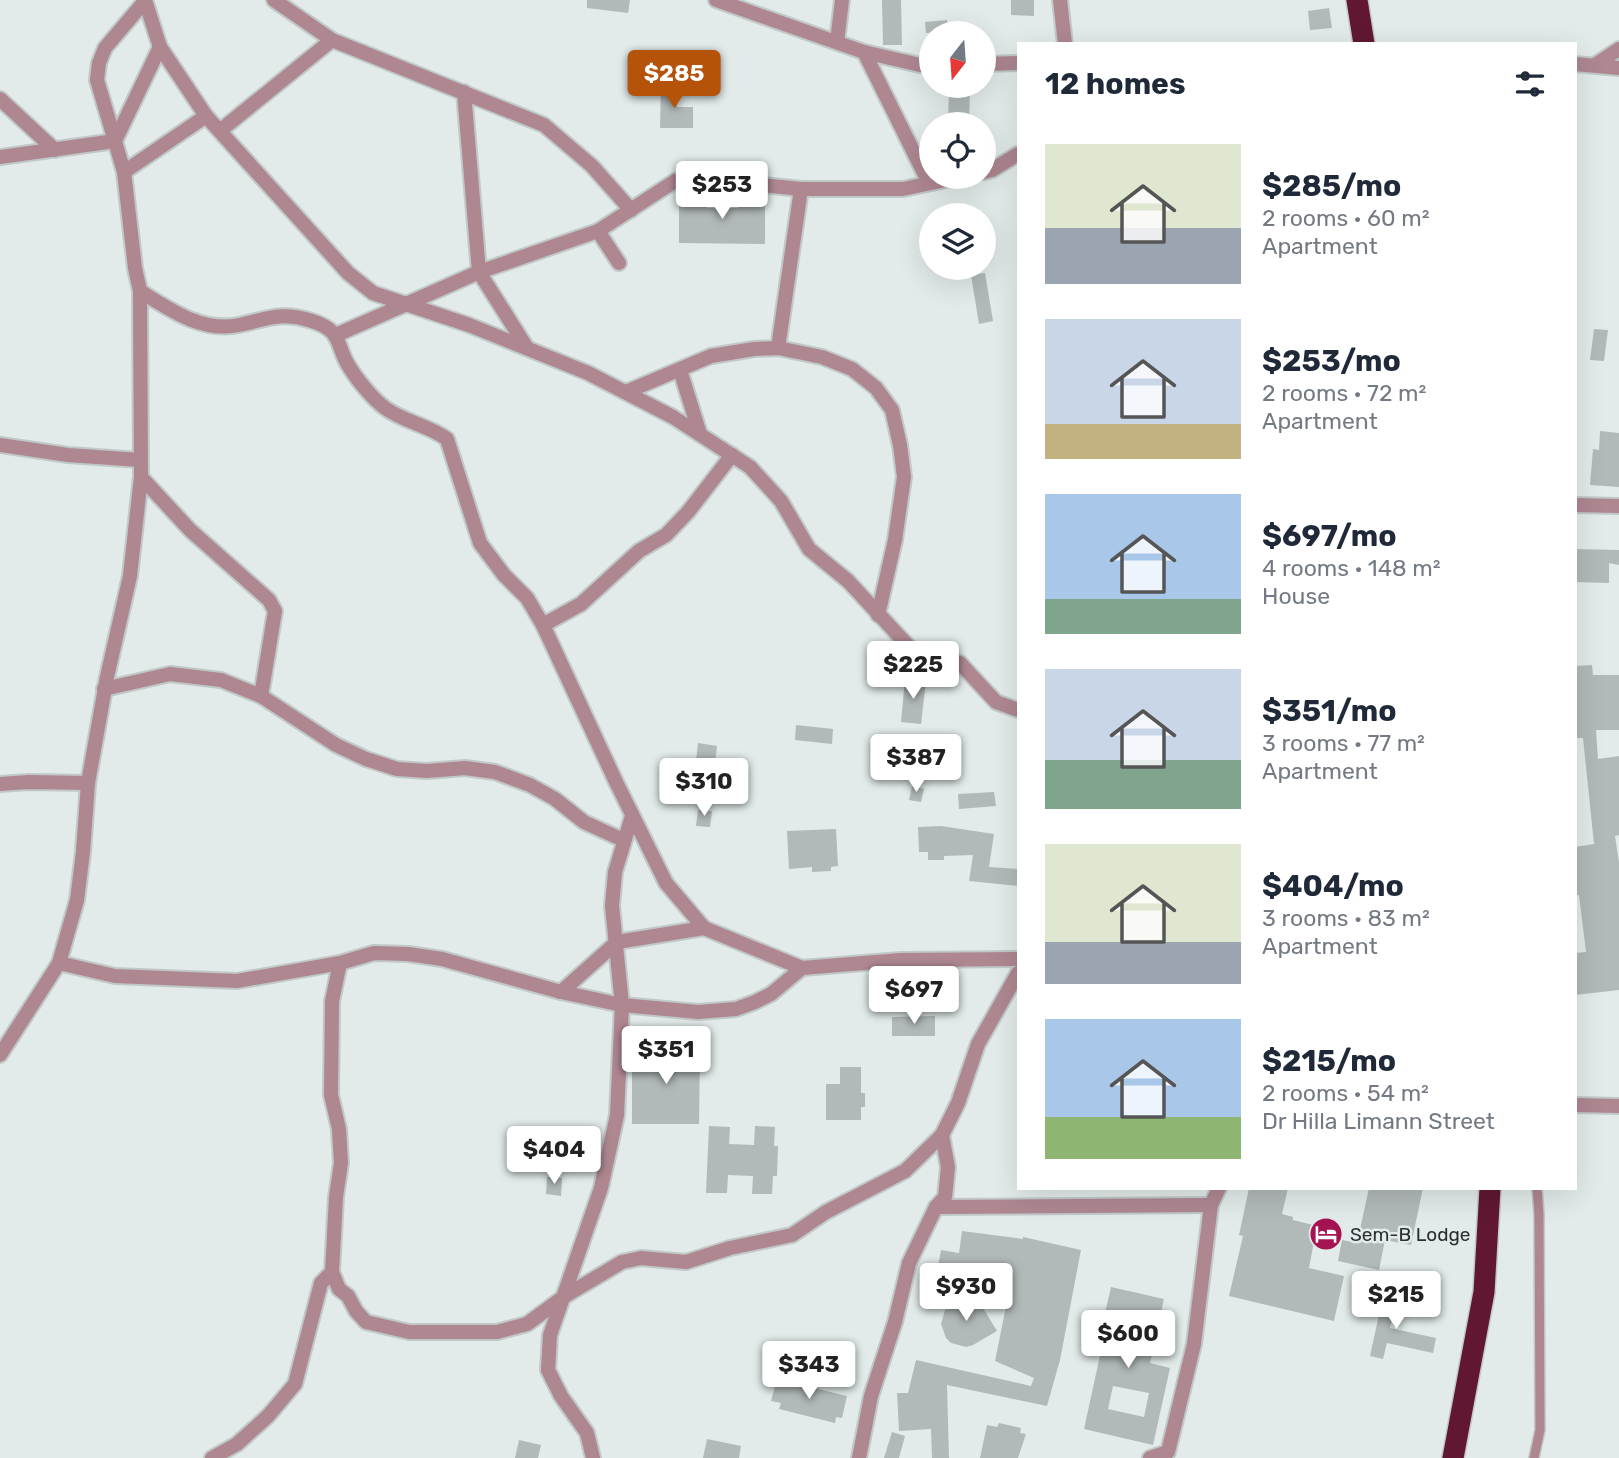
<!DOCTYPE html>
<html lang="en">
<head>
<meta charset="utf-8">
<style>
  body { margin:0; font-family:Rubik,sans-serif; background:#f6f6f7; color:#1f2937; height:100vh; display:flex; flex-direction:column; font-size:26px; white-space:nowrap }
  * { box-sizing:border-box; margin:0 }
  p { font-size:23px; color:#747a83 }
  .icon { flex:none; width:38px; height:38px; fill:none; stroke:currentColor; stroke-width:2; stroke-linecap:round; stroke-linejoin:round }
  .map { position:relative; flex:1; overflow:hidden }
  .drawer { position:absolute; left:1017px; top:42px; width:560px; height:1148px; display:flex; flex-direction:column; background:#fff; border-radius:0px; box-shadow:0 7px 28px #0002 }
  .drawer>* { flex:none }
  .needle { width:46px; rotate:197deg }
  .buttons { position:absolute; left:919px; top:21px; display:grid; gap:14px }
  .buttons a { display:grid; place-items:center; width:77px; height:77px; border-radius:50%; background:#fff; box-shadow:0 7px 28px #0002; font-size:35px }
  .price { position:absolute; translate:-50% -60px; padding:0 16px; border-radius:7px; background:#fff; color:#222; font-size:23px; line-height:46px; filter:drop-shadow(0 2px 4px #0008) }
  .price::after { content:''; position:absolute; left:50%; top:42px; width:21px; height:16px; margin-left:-10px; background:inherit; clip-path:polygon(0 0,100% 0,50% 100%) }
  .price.current { background:#b45309; color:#fff }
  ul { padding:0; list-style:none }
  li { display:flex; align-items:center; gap:21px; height:175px; padding:0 28px }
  li span { display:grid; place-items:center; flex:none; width:196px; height:140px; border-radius:0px; color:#555 }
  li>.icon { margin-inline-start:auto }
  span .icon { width:84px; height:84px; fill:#fffc; stroke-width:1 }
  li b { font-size:30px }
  h2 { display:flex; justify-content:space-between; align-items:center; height:84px; padding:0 28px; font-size:30px }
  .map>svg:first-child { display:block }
  .building { fill:#b2b9b9; fill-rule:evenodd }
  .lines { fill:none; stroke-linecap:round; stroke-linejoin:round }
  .lane-casing { stroke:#c1c8c8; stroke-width:12 }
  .street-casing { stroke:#c1c8c8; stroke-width:18 }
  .highway-casing { stroke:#c1c8c8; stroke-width:24 }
  .lane { stroke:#ae8791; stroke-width:9 }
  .street { stroke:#ae8791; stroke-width:14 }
  .highway { stroke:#611733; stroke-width:21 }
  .labels { text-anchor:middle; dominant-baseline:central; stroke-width:5; stroke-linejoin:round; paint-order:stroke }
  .poi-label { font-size:19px; fill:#2b2e2e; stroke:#e2eaea; text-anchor:start }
</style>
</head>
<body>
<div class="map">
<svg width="1619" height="1458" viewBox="0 0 1619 1458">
  <rect width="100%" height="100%" fill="#e2eaea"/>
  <g class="building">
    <path d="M587,0H630L628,13L587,8Z"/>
    <path d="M882,0H901L902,45H883Z"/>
    <path d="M1011,0H1034V16L1011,15Z"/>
    <path d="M1329,8L1332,28L1310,30L1308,11Z"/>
    <path d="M947,20L948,33H926L925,22Z"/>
    <path d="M661,84H678L677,107H693V128H660Z"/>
    <path d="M949,89H970L969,124H948Z"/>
    <path d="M679,193H707V208H738V194L765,195V244L679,243Z"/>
    <path d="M985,273L993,321L979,324L971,275Z"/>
    <path d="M1594,329L1608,330L1604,361L1590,360Z"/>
    <path d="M1600,431L1619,433V487L1590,485L1593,449L1599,450Z"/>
    <path d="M1575,549L1619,550V565L1609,563V583L1575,582Z"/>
    <path d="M1592,665L1593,675H1619V730H1596L1598,759L1619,756V835L1615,836L1619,862V990L1575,995V953L1586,952L1579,895L1575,896V847L1594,844L1583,738H1575V666Z"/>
    <path d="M905,678L926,681L921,724L901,722Z"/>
    <path d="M796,725L833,729L832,744L795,740Z"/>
    <path d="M698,743L717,746L713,782L694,780Z"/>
    <path d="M897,752L926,756L925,770L895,767Z"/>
    <path d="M912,786L924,789L921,802L909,800Z"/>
    <path d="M994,792L996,806L959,809L958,794Z"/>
    <path d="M698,810L712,811L710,827L696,826Z"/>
    <path d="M941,826L994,834L989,867L1018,869V886L969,881L973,855L944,856V860H928V852H919L918,827Z"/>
    <path d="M836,829L838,866L831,867V871L812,872V867L789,869L787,831Z"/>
    <path d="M935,1016V1036H892V1017Z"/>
    <path d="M632,1048L700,1049L699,1124H632Z"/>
    <path d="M840,1067H861V1093H865V1107H861V1120H826V1084H840Z"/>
    <path d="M709,1126L730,1127L729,1144L754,1145L755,1126L775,1127L774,1146H778L777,1176H773L772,1194H752L753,1176L728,1175L727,1193H706Z"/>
    <path d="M547,1177L562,1178L561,1196L546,1194Z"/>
    <path d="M1249,1188H1288L1282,1214L1293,1217V1220L1317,1226L1309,1268L1344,1276L1334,1321L1229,1296L1243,1236L1239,1235Z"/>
    <path d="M1369,1188H1423L1411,1245L1385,1240L1379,1270L1338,1261L1342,1240L1357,1243Z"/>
    <path d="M962,1231L1023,1239V1237L1081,1250L1060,1360L1047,1406L947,1385L949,1458H932L931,1429L899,1431L897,1393H908L916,1360L1031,1386L1034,1378L995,1361L1011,1282L938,1266L941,1250L959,1253Z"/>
    <path d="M1111,1287L1164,1299L1150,1363L1170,1368L1153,1445L1084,1429L1101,1351V1345L1098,1344ZM1113,1386L1149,1393L1144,1417L1108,1409Z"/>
    <path d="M1385,1287L1398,1290L1390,1328L1436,1338L1433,1353L1387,1343L1383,1359L1370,1356Z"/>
    <path d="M963,1299L978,1303L983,1308L997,1331L973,1345L966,1347L951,1343L946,1338L941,1324L945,1310L956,1300Z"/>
    <path d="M777,1379L847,1396L842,1418L836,1417L835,1423L779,1409L781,1403L771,1401Z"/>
    <path d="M999,1423L1021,1428L1020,1433L1026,1434L1018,1458H980L987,1425L997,1427Z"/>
    <path d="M892,1432L905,1436L899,1458H884Z"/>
    <path d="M707,1439L741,1446L739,1458H703Z"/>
    <path d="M519,1440L541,1445L538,1458H515Z"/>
  </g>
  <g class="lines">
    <defs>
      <path id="lane" d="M1534,1458L1540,1430L1539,1214L1537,1188"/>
      <g id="street">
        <path d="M145,0L160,47L206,116L348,273L373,293L469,325L588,373L673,417L750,467L781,501L809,549L848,581L912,650L923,655L960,663L996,702L1018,710"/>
        <path d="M274,0L332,40L544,125L592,166L631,210"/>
        <path d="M716,0L864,52L920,65H931"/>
        <path d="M1060,0L1065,44"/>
        <path d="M837,42L842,0"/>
        <path d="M864,52L929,183"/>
        <path d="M984,64L1018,63"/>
        <path d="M1575,64L1619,68"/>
        <path d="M1595,65L1619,49"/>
        <path d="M464,92L479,272L527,348"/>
        <path d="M0,99L55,150"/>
        <path d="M221,130L332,40"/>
        <path d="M0,157L115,141L160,47"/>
        <path d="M124,172L206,116"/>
        <path d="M984,172L992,170L1018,154"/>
        <path d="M598,231L619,263"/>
        <path d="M140,291C169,309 202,333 239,325C268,319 280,311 312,321C344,331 335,346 350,368C358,381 373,399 385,408C404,422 428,425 447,439L480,543L504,575L527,598L543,625L616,782L666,883L704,928L802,968L901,960L1018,959"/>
        <path d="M336,335L479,272L598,231L675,181L696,178L801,189H903L960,177"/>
        <path d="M778,348L801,189"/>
        <path d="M680,370L700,434"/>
        <path d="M626,392L711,356L754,349L778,348L822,357L852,369L876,388L892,410L900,445L904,477L895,540L878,615"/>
        <path d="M0,445L68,455L140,460"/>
        <path d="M141,477L190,530L269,600L275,611L261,696"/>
        <path d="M1575,505L1619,506"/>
        <path d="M543,625L581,604L639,551L666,535L688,512L732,455"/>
        <path d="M104,689L170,674L221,680L261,696L336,745L366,759L397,769L427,771L465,768L495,772L530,785L555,799L584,822L623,840"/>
        <path d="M0,784L28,782L88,783"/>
        <path d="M59,963L115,976L237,981L340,963L374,953L408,954L442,959L561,992L622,1005L698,1012L736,1009L755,1002L771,994L802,968"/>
        <path d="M561,992L617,942L704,928"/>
        <path d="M0,1055L59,963L77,900L83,852L88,783L107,677L130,576L141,477L140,291L135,268L124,172L97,80L99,63L105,48L145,1"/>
        <path d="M1575,1105L1619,1106"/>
        <path d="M936,1207L1211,1205"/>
        <path d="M332,1272L339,1289L348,1296L356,1311L366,1322L409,1332H497L527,1324L565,1296L622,1262L641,1258L686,1262L730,1248L792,1235L826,1212L905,1171L942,1135"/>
        <path d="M212,1458L237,1444L268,1416L295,1384L321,1283L332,1272L336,1197L341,1163L339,1129L331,1095L332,1001L340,963"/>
        <path d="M593,1458L587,1433L561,1396L548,1370L550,1335L601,1188L617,1115L622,1005L612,906L615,872L632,816"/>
        <path d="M859,1458L871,1396L895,1322L909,1263L936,1207L945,1197L948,1167L942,1135L958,1103L978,1044L1018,973"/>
        <path d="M1150,1458L1168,1452L1194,1344L1211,1205L1219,1188"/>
      </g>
      <g id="highway">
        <path d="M1357,0L1364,44"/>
        <path d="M1453,1458L1484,1292L1490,1188"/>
      </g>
    </defs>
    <use href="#lane" class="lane-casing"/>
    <use href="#street" class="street-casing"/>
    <use href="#highway" class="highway-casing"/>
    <use href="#lane" class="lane"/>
    <use href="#street" class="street"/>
    <use href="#highway" class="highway"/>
  </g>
  <defs>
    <symbol id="hotel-disc" viewBox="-11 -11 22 22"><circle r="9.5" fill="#a51353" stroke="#e2eaea"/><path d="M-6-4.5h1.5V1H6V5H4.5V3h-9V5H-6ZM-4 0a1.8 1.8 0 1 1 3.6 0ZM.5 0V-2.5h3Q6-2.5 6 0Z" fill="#fff"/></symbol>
  </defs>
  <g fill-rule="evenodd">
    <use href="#hotel-disc" x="1307" y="1215" width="38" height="38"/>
  </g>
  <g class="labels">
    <g class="poi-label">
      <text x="1350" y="1234">Sem-B Lodge</text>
    </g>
  </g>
</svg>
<div class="buttons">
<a><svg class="needle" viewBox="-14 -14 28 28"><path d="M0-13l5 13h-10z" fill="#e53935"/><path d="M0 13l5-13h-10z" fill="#747a83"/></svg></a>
<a><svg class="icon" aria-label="locate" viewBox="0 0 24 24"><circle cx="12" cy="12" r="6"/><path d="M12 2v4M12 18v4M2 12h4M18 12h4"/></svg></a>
<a><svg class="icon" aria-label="layers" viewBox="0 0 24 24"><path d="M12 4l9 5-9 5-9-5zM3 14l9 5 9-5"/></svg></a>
</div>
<b class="price current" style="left:674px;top:110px">$285</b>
<b class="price" style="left:722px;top:221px">$253</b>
<b class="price" style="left:913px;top:701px">$225</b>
<b class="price" style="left:916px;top:794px">$387</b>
<b class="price" style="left:704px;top:818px">$310</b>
<b class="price" style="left:914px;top:1026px">$697</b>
<b class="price" style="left:666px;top:1086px">$351</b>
<b class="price" style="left:554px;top:1186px">$404</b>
<b class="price" style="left:966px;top:1323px">$930</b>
<b class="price" style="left:1396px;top:1331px">$215</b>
<b class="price" style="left:1128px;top:1370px">$600</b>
<b class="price" style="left:809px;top:1401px">$343</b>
<section class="drawer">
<h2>12 homes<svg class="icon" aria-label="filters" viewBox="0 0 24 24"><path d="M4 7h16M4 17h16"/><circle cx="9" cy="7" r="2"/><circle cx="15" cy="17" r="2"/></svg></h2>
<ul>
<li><span style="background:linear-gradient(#dfe7d0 60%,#9aa5b1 0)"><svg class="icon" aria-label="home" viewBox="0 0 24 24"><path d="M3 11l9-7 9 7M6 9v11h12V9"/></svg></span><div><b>$285/mo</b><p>2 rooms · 60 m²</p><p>Apartment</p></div></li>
<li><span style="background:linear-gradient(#c9d6e8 75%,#c2b280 0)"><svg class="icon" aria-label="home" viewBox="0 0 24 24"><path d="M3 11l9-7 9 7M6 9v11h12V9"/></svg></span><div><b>$253/mo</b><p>2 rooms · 72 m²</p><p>Apartment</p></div></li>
<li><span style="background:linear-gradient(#a9c7e8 75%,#7fa58c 0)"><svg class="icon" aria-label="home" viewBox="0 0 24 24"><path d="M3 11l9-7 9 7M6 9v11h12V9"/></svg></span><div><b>$697/mo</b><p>4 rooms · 148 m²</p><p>House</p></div></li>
<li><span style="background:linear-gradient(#c9d6e8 65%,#7fa58c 0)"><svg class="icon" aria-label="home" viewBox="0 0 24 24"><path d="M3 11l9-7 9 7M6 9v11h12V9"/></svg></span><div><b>$351/mo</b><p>3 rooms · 77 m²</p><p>Apartment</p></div></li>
<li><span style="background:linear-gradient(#dfe7d0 70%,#9aa5b1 0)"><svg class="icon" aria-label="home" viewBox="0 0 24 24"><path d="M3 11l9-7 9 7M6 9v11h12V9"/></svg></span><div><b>$404/mo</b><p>3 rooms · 83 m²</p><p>Apartment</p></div></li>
<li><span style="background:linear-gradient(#a9c7e8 70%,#8fb573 0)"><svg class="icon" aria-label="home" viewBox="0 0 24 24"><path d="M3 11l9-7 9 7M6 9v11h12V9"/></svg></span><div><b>$215/mo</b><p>2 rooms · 54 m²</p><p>Dr Hilla Limann Street</p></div></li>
</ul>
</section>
</div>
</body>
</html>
